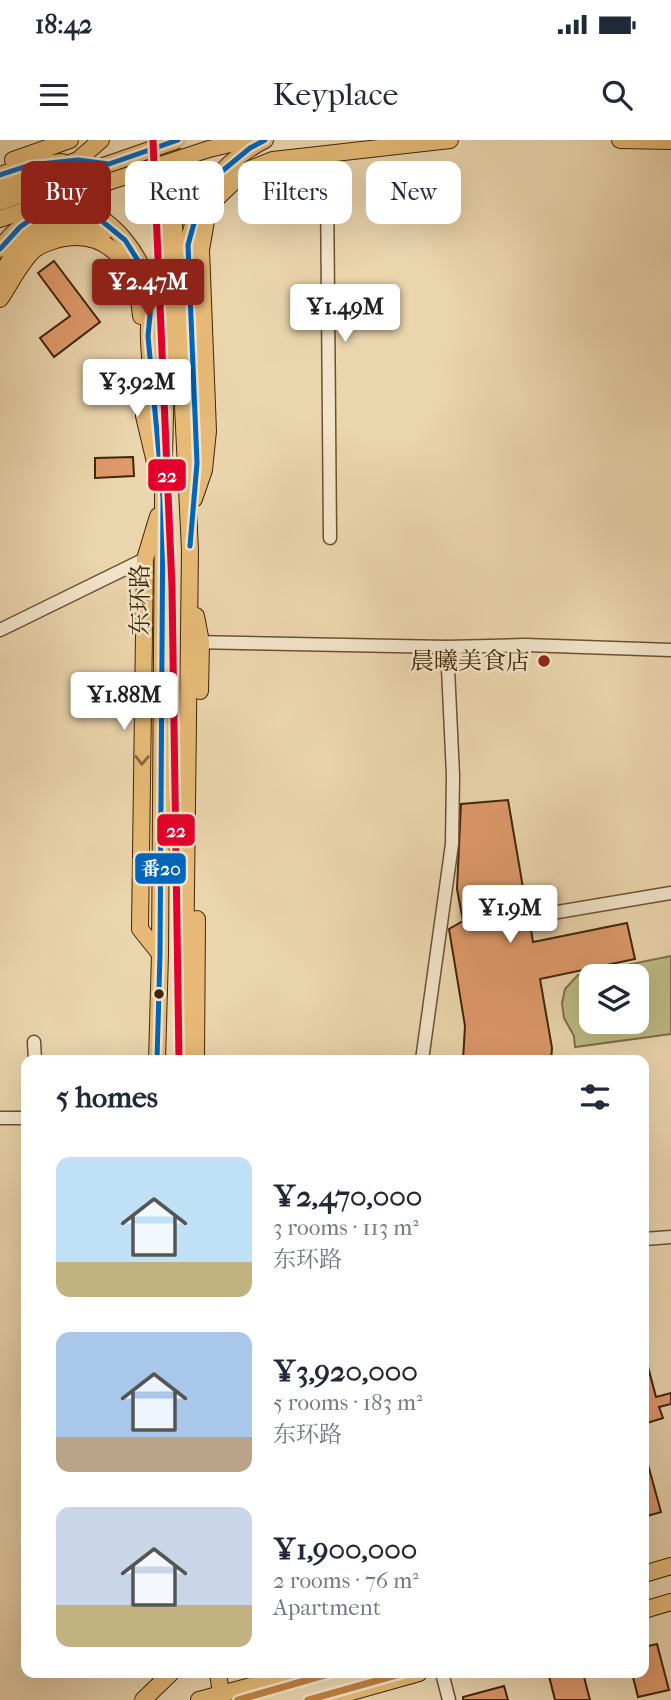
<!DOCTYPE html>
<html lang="en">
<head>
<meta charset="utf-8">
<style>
  body { margin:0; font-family:"IM FELL French Canon","Noto Serif SC",serif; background:#f6f6f7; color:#1f2937; height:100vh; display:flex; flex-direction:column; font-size:26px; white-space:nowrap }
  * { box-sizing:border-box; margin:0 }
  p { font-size:23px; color:#747a83 }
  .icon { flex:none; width:38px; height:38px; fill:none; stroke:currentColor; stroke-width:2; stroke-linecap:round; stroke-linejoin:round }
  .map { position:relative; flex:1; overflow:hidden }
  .side { position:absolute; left:21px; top:915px; width:628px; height:623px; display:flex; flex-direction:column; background:#fff; border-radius:14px; box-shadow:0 7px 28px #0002 }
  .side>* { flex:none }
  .top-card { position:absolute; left:21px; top:21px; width:630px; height:63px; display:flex; gap:14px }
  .buttons { position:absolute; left:579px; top:824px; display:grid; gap:14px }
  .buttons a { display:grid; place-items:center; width:70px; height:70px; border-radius:14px; background:#fff; box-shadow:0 7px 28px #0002; font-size:35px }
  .price { position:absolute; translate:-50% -60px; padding:0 16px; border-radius:7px; background:#fff; color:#222; font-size:23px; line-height:46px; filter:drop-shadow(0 2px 4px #0008) }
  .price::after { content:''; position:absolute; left:50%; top:42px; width:21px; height:16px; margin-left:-10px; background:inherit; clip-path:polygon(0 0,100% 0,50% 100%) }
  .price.current { background:#8f2418; color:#fff }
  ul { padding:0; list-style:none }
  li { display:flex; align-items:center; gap:21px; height:175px; padding:0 35px }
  li span { display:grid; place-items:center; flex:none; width:196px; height:140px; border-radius:14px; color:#555 }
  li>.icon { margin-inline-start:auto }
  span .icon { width:84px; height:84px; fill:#fffc; stroke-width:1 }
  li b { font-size:30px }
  h2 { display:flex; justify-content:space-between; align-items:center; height:84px; padding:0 35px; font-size:30px }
  .pill { padding:0 24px; border-radius:14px; background:#fff; box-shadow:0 7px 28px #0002; font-size:24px; line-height:63px }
  .pill.current { background:#8f2418; color:#fff }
  .status { display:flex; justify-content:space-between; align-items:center; height:49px; padding:0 35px; background:#fff; direction:ltr }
  .status svg { height:19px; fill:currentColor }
  header { display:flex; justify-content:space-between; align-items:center; height:91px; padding:0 35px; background:#fff; font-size:32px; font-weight:600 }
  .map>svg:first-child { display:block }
  .green { fill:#bfbb84; stroke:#807046; stroke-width:2; fill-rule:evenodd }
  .building { fill:#df996b; stroke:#412607; stroke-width:2 }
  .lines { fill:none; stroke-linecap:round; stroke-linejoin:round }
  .minor-casing { stroke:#6c5230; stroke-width:15 }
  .major-casing { stroke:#412607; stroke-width:18 }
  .minor { stroke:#f2e4ca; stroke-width:12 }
  .major { stroke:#e6ba76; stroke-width:16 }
  .major-bridge-casing { stroke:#412607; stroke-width:18; stroke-linecap:butt }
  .major-bridge { stroke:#e6ba76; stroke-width:16 }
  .bus-1-casing { stroke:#f2e4ca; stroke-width:10 }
  .bus-1 { stroke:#0065bd; stroke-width:5 }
  .metro-1-casing { stroke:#f2e4ca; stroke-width:12 }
  .metro-2-casing { stroke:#f2e4ca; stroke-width:12 }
  .metro-1 { stroke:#e4002b; stroke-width:7 }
  .metro-2 { stroke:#c18241; stroke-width:7 }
  .oneway { stroke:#8b6939 }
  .poi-dot { fill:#8f2418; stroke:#f2e4ca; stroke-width:2.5 }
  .bus-dot { fill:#412607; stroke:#f2e4ca; stroke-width:2.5 }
  .labels { text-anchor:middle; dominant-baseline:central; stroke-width:5; stroke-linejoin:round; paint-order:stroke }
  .street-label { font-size:24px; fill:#412607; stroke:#f2e4ca }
  .poi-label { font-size:24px; fill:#412607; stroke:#f2e4ca; text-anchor:end }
  .line-badge { stroke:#f2e4ca; stroke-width:2.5 }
  .badge-label { font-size:19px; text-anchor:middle; font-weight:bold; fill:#fff }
</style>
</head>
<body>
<div class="status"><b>18:42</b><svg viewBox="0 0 49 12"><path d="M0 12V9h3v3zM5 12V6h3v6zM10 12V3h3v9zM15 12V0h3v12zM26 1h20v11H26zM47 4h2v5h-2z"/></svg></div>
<header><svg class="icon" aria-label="menu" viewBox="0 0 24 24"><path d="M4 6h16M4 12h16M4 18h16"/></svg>Keyplace<svg class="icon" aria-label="search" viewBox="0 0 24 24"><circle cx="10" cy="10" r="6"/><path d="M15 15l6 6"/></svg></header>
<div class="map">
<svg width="671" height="1560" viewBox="0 0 671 1560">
  <rect width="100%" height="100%" fill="#ebd5ad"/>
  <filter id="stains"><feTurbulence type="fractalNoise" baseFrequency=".00286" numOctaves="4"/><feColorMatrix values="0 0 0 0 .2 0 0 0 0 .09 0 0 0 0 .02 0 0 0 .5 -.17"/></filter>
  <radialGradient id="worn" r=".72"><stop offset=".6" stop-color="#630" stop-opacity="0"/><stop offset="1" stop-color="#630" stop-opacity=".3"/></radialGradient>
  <path class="green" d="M671,816V894L575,907L574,896L564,878L562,863L565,849L578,835ZM592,836H637V882H592Z"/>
  <g class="building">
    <path d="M54,121L100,182L54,217L40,198L70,176L38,133Z"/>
    <path d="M133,317L134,336L95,338V318Z"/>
    <path d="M508,660L527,771L526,778L530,783L533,802L627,783L635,819L540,839L552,908L551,920H463L465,886L449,789L463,781L457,749L461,664Z"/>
    <path d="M644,1223H647L656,1257L671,1253V1264L659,1267L663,1278L644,1284Z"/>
    <path d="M647,1321L661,1372L644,1377V1322Z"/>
    <path d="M657,1504L669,1550L638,1557L632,1533H644V1507Z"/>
    <path d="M561,1533H583L590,1560H555L549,1536Z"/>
    <path d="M504,1546L508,1560H463V1557Z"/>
  </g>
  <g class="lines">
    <defs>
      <g id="minor">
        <path d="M321,14L327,44L330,398"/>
        <path d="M0,490L145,419"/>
        <path d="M192,502L447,507L525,505L671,510"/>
        <path d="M534,776L671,753"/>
        <path d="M34,902L35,920"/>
        <path d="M422,920L452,704L453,635L447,507"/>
        <path d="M0,978H26"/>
        <path d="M644,1099L671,1097"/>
        <path d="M442,1533L449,1560"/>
      </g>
      <g id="major">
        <path d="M170,0L190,410L184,920"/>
        <path d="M620,0L671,1"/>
        <path d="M209,9L247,0"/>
        <path d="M13,20L70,0"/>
        <path d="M0,35L30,25L62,22"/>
        <path d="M0,50L78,20L101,0"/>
        <path d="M0,62L109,24"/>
        <path d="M45,71C55,71 67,69 77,70C111,73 145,119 149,151C151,168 148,183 149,200C150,227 154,254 156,281"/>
        <path d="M0,79L108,42"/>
        <path d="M0,109C12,91 28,81 46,70"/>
        <path d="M0,136C8,125 15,109 25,100C45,82 81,81 104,92"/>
        <path d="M0,159C11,143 20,123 34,110C41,104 50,102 59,99C112,87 137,130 141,176"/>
        <path d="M144,254V276L158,335"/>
        <path d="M197,317L188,105C198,55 218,24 265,0"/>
        <path d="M194,359L204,330L208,291L201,110L207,75L216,59L245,31L273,20L450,0"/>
        <path d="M158,376L145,419L140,789L160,814"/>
        <path d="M196,476L201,502L200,551"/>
        <path d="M157,920L160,814L163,358L167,196L158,13"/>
        <path d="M196,920L197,779"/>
        <path d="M644,1434L671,1426"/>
        <path d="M644,1470L671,1462"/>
        <path d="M218,1533L222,1560"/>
        <path d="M143,1560L171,1533"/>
        <path d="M199,1560L298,1533"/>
        <path d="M323,1560L419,1533"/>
      </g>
    </defs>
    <use href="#minor" class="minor-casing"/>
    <use href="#major" class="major-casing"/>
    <use href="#minor" class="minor"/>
    <use href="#major" class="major"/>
    <defs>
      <g id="major-bridge">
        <path d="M109,24L178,0"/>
        <path d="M108,42L209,9"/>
      </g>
    </defs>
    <use href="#major-bridge" class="major-bridge-casing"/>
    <use href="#major-bridge" class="major-bridge"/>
    <defs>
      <g id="bus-1">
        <path d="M0,35L30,25L78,20L109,24L178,0"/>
        <path d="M0,109L20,87L40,73L64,69L81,71L97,77L125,100L144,130L149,147L151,165L148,196L163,358L160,814L157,920"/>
        <path d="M190,406L197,323L188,105L199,65L215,37L250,8L265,0"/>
      </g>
    </defs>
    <use href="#bus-1" class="bus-1-casing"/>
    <use href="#bus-1" class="bus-1"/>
    <defs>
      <path id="metro-1" d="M153,0L172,447L179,920"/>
      <g id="metro-2">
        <path d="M238,1560L332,1533"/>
        <path d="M308,1560L404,1533"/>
      </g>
    </defs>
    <use href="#metro-1" class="metro-1-casing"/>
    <use href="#metro-2" class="metro-2-casing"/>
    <use href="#metro-1" class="metro-1"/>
    <use href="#metro-2" class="metro-2"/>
  </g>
  <defs><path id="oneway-chevron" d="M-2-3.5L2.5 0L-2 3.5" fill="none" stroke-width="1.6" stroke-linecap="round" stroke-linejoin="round" transform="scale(1.75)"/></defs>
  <use class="oneway" href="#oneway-chevron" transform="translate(142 620) rotate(91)"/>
  <circle class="poi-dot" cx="544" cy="521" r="7"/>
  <circle class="bus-dot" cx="159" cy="854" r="6"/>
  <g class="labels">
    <g class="street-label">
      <text transform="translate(140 460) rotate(-90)">东环路</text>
    </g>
    <g class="poi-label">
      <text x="530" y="521">晨曦美食店</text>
    </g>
  </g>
  <g class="line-badge">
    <rect x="147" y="318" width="40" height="34" rx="7" fill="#e4002b"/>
    <rect x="156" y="673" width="40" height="34" rx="7" fill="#e4002b"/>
    <rect x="134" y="712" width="53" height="33" rx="7" fill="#0065bd"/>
  </g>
  <g class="badge-label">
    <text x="167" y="342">22</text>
    <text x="176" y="697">22</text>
    <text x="161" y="735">番20</text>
  </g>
  <rect width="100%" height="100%" filter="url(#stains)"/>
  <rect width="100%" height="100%" fill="url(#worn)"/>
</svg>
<div class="buttons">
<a><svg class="icon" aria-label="layers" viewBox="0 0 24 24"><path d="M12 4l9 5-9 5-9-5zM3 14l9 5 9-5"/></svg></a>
</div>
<b class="price current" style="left:148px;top:179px">¥2.47M</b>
<b class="price" style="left:345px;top:204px">¥1.49M</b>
<b class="price" style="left:137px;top:279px">¥3.92M</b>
<b class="price" style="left:124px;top:592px">¥1.88M</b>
<b class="price" style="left:510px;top:805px">¥1.9M</b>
<div class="top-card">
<a class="pill current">Buy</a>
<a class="pill">Rent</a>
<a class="pill">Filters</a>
<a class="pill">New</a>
</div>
<section class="side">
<h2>5 homes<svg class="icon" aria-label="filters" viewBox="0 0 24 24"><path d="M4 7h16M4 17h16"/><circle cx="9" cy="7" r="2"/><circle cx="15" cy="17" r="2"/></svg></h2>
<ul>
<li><span style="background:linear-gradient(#bfe0f5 75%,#c2b280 0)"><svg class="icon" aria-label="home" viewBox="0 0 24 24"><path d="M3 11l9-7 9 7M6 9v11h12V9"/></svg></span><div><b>¥2,470,000</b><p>3 rooms · 113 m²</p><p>东环路</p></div></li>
<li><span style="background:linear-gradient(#a9c7e8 75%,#b9a48a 0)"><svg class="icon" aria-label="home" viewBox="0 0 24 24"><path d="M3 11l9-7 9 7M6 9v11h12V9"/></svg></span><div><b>¥3,920,000</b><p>5 rooms · 183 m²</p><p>东环路</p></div></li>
<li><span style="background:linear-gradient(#c9d6e8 70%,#c2b280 0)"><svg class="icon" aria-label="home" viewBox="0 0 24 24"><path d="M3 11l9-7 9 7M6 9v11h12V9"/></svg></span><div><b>¥1,900,000</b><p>2 rooms · 76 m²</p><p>Apartment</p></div></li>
</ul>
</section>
</div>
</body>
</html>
